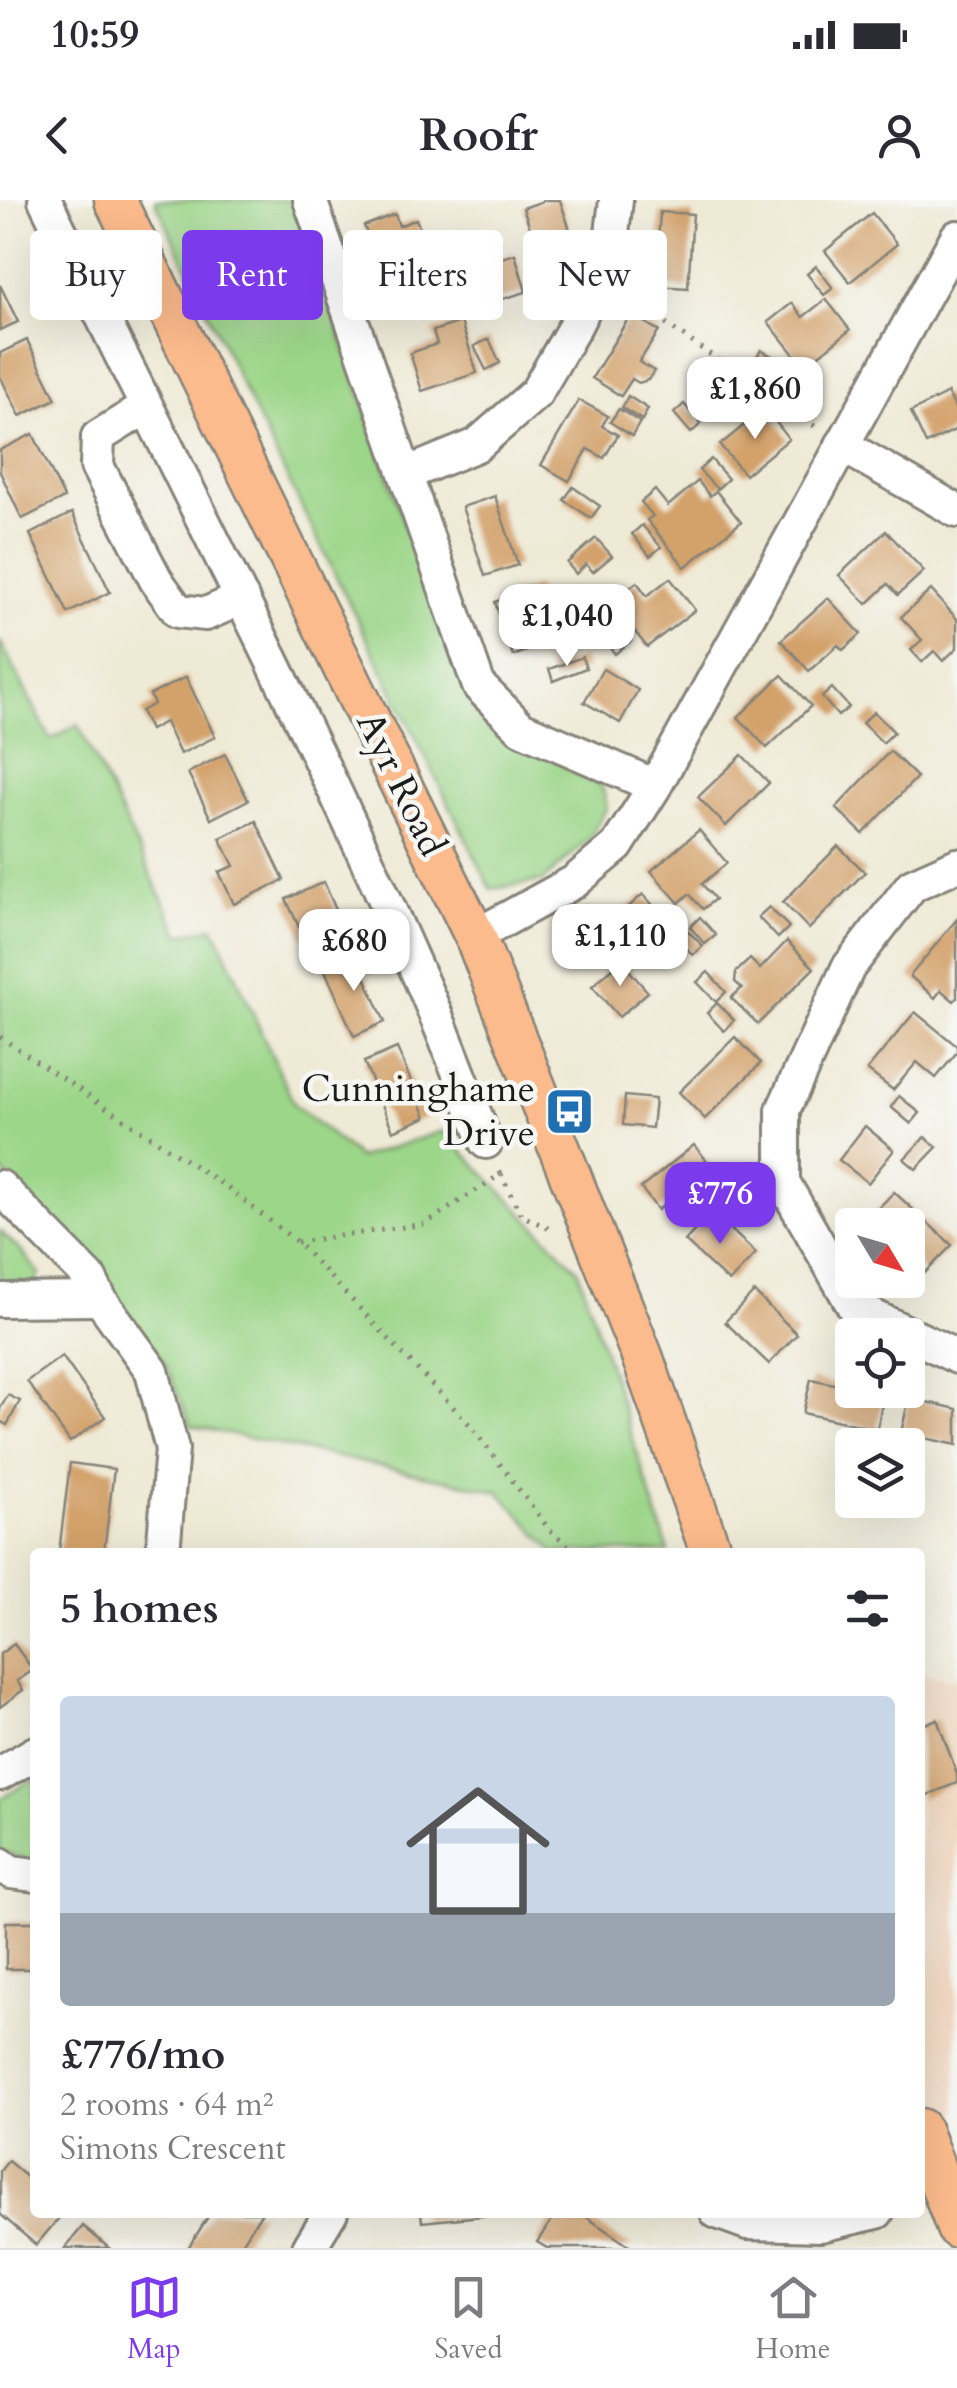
<!DOCTYPE html>
<html lang="en">
<head>
<meta charset="utf-8">
<style>
  body { margin:0; font-family:Cardo,serif; background:#f7f7f7; color:#2b2b33; height:100vh; display:flex; flex-direction:column; font-size:38px; white-space:nowrap }
  * { box-sizing:border-box; margin:0 }
  p { font-size:32px; color:#7c7c81 }
  .icon { flex:none; width:55px; height:55px; fill:none; stroke:currentColor; stroke-width:2; stroke-linecap:round; stroke-linejoin:round }
  .map { position:relative; flex:1; overflow:hidden }
  .panel { position:absolute; left:30px; top:1348px; width:895px; height:670px; display:flex; flex-direction:column; background:#fff; border-radius:10px; box-shadow:0 10px 40px #0002 }
  .panel>* { flex:none }
  .guide { position:absolute; left:30px; top:30px; width:898px; height:90px; display:flex; gap:20px }
  .needle { width:65px; rotate:128deg }
  .buttons { position:absolute; left:835px; top:1008px; display:grid; gap:20px }
  .buttons a { display:grid; place-items:center; width:90px; height:90px; border-radius:10px; background:#fff; box-shadow:0 10px 40px #0002; font-size:50px }
  .price { position:absolute; translate:-50% -85px; padding:0 22px; border-radius:20px; background:#fff; color:#222; font-size:32px; line-height:65px; filter:drop-shadow(0 2px 5px #0008) }
  .price::after { content:''; position:absolute; left:50%; top:60px; width:30px; height:22px; margin-left:-15px; background:inherit; clip-path:polygon(0 0,100% 0,50% 100%) }
  .price.selected { background:#7c3aed; color:#fff }
  ul { padding:0; list-style:none }
  li { display:grid; align-content:center; gap:20px; height:530px; padding:0 30px }
  li span { display:grid; place-items:center; height:310px; border-radius:10px; color:#555 }
  li>.icon { margin-inline-start:auto }
  span .icon { width:180px; height:180px; fill:#fffc; stroke-width:1 }
  li b { font-size:42px }
  h2 { display:flex; justify-content:space-between; align-items:center; height:120px; padding:0 30px; font-size:42px }
  .tag { padding:0 35px; border-radius:10px; background:#fff; box-shadow:0 10px 40px #0002; font-size:35px; line-height:90px }
  .tag.selected { background:#7c3aed; color:#fff }
  .status { display:flex; justify-content:space-between; align-items:center; height:70px; padding:0 50px; background:#fff; direction:ltr }
  .status svg { height:28px; fill:currentColor }
  header { display:flex; justify-content:space-between; align-items:center; height:130px; padding:0 30px; background:#fff; font-size:45px; font-weight:600 }
  .menu { display:flex; justify-content:space-around; align-items:center; height:140px; border-top:2px solid #e1e1e2; background:#fff; font-size:28px; color:#7c7c81 }
  .menu a { display:grid; justify-items:center; gap:5px }
  .menu .selected { color:#7c3aed }
  .map>svg:first-child { display:block }
  .built { fill:#f1d5bd }
  .green { fill:#9cd689; stroke:#5c7952; stroke-width:2.5 }
  .building { fill:#d3a16b }
  .lines { fill:none; stroke-linecap:round; stroke-linejoin:round }
  .minor-casing { stroke:#868379; stroke-width:38 }
  .major-casing { stroke:#868379; stroke-width:45 }
  .path { stroke:#868379; stroke-width:5; stroke-dasharray:2.5 8; stroke-linecap:butt }
  .minor { stroke:#fff; stroke-width:32 }
  .major { stroke:#fbbb8c; stroke-width:40 }
  .labels { text-anchor:middle; dominant-baseline:central; stroke-width:9; stroke-linejoin:round; paint-order:stroke }
  .street-label { font-size:38px; fill:#1c1c1c; stroke:#f6f6f2 }
  .poi-label { font-size:38px; fill:#1c1c1c; stroke:#f6f6f2; text-anchor:end }
</style>
</head>
<body>
<div class="status"><b>10:59</b><svg viewBox="0 0 49 12"><path d="M0 12V9h3v3zM5 12V6h3v6zM10 12V3h3v9zM15 12V0h3v12zM26 1h20v11H26zM47 4h2v5h-2z"/></svg></div>
<header><svg class="icon" aria-label="back" viewBox="0 0 24 24"><path d="M15 5l-7 7 7 7"/></svg>Roofr<svg class="icon" aria-label="person" viewBox="0 0 24 24"><circle cx="12" cy="8" r="4"/><path d="M4 21q1-7 8-7t8 7"/></svg></header>
<div class="map">
<svg width="957" height="2048" viewBox="0 0 957 2048">
  <rect width="100%" height="100%" fill="#f6f6f2"/>
  <filter id="ink" filterUnits="userSpaceOnUse"><feTurbulence type="fractalNoise" baseFrequency=".01" numOctaves="2"/><feDisplacementMap in="SourceGraphic" scale="20" xChannelSelector="R" yChannelSelector="G"/><feConvolveMatrix kernelMatrix="1 2 1 2 8 2 1 2 1" color-interpolation-filters="sRGB"/></filter>
  <filter id="wash" filterUnits="userSpaceOnUse"><feTurbulence type="fractalNoise" baseFrequency=".0048" numOctaves="4" result="noise"/><feDisplacementMap in="SourceGraphic" scale="40" xChannelSelector="R" yChannelSelector="G"/><feGaussianBlur stdDeviation="2.25" result="paint"/><feColorMatrix in="noise" values="0 0 0 0 0 0 0 0 0 0 0 0 0 0 0 0 0 1.4 0 .05"/><feComposite in="paint" operator="in"/></filter>
  <g filter="url(#wash)">
    <rect width="100%" height="100%" fill="#efead6"/>
    <path class="built" d="M920,1473L957,1480V1963L920,1864Z"/>
    <g class="green">
      <path d="M155,0H295L439,427L492,514L572,572L602,586L607,607L590,638L543,681L491,689L254,211Z"/>
      <path d="M0,441L51,540L78,524L180,735L214,727L294,904L359,958L443,931L578,1070L669,1352H554L498,1291L191,1226L165,1164L95,1066L0,969Z"/>
      <path d="M0,1031L22,1052L40,1074L35,1084L0,1088Z"/>
      <path d="M35,1578V1662L0,1651V1599Z"/>
    </g>
    <g id="blocks">
      <g class="building">
        <path d="M546,0H560L572,36L537,47L523,8Z"/>
        <path d="M660,12L693,14L688,88L655,86Z"/>
        <path d="M872,13L897,44L850,82L825,51Z"/>
        <path d="M395,14L399,26L416,19L443,88L397,107L364,26Z"/>
        <path d="M515,54L526,92L492,102L480,64Z"/>
        <path d="M816,66L833,88L824,95L807,74Z"/>
        <path d="M0,85L18,122L0,130Z"/>
        <path d="M826,99L850,130L804,167L768,122L792,103L803,117Z"/>
        <path d="M631,114L659,131L639,162L654,171L648,180L639,183L632,179L621,196L592,178Z"/>
        <path d="M461,122L477,173L422,191L410,153L437,144L433,131Z"/>
        <path d="M489,139L500,163L486,170L474,146Z"/>
        <path d="M27,140L56,199L20,216L0,176V153Z"/>
        <path d="M761,150L786,164L779,176L754,161Z"/>
        <path d="M948,193L957,212V229L926,244L911,212Z"/>
        <path d="M628,196L648,209L642,220L622,208Z"/>
        <path d="M579,200L608,216L602,226L618,235L604,258L588,249L569,281L541,265Z"/>
        <path d="M684,204L701,224L691,233L674,213Z"/>
        <path d="M765,208L789,239L745,275L720,245Z"/>
        <path d="M619,209L640,222L632,236L610,222Z"/>
        <path d="M33,234L64,298L22,319L0,272V250Z"/>
        <path d="M711,259L728,279L717,289L699,270Z"/>
        <path d="M698,281L710,296L716,291L741,322L685,367L647,320L653,316L641,302L655,290L668,306Z"/>
        <path d="M573,287L600,306L591,318L564,300Z"/>
        <path d="M495,296L518,365L485,376L462,307Z"/>
        <path d="M72,313L110,392L68,413L30,334Z"/>
        <path d="M642,325L661,347L650,356L632,334Z"/>
        <path d="M886,331L924,371L898,395L888,384L867,404L839,375Z"/>
        <path d="M596,338L612,356L593,372L586,364L576,374L567,363Z"/>
        <path d="M670,378L695,410L647,447L622,415L627,411L617,397L637,382L647,396Z"/>
        <path d="M536,387L555,441L513,456L495,402Z"/>
        <path d="M931,390L957,419V448L943,461L934,451L922,462L911,450L922,440L901,417Z"/>
        <path d="M828,398L861,434L843,450L838,445L809,471L781,440Z"/>
        <path d="M613,419L631,441L615,454L597,432Z"/>
        <path d="M582,457L586,468L553,481L549,469Z"/>
        <path d="M603,469L638,490L620,523L584,502Z"/>
        <path d="M782,475L811,506L767,548L738,517Z"/>
        <path d="M186,477L215,537L180,554L165,522L150,530L141,511L154,504L150,495Z"/>
        <path d="M832,488L849,507L838,516L822,497Z"/>
        <path d="M874,512L894,532L883,543L862,523Z"/>
        <path d="M890,551L917,577L863,634L836,608Z"/>
        <path d="M225,554L248,600L211,619L188,573Z"/>
        <path d="M742,555L769,583L726,626L698,597Z"/>
        <path d="M256,621L284,680L234,704L219,672L234,666L220,638Z"/>
        <path d="M699,630L727,663L702,684L715,699L703,709L689,694L679,703L651,671Z"/>
        <path d="M838,646L865,672L809,729L783,702Z"/>
        <path d="M324,682L344,729L308,746L286,699Z"/>
        <path d="M643,694L671,726L661,734L673,748L655,764L615,719Z"/>
        <path d="M769,707L789,727L778,738L758,717Z"/>
        <path d="M700,717L716,735L705,744L690,727Z"/>
        <path d="M957,719V798L954,801L941,790L935,798L910,776Z"/>
        <path d="M686,729L703,746L693,755L677,738Z"/>
        <path d="M787,741L814,768L758,824L731,798L742,788L735,782L736,772L750,759L760,769Z"/>
        <path d="M354,752L385,822L354,836L323,766Z"/>
        <path d="M621,761L648,792L619,817L592,786Z"/>
        <path d="M708,772L726,792L716,802L697,782Z"/>
        <path d="M717,803L734,820L724,831L707,813Z"/>
        <path d="M915,812L957,846V852L936,878L917,862L893,890L867,870Z"/>
        <path d="M735,837L761,863L705,919L679,892Z"/>
        <path d="M397,848L426,917L393,931L364,862Z"/>
        <path d="M625,896L655,899L652,928L623,925Z"/>
        <path d="M899,896L920,913L911,924L891,907Z"/>
        <path d="M865,926L894,950L868,983L839,960Z"/>
        <path d="M925,937L937,947L916,969L904,959Z"/>
        <path d="M694,945L717,973L706,983L714,993L683,1018L669,1001L658,1010L641,988Z"/>
        <path d="M894,992L952,1045L925,1073L908,1057V1025H873L867,1020Z"/>
        <path d="M712,1012L756,1053L729,1082L685,1041Z"/>
        <path d="M754,1092L797,1134L769,1164L725,1122Z"/>
        <path d="M62,1156L105,1217L70,1242L27,1181Z"/>
        <path d="M811,1179L884,1195L877,1229L803,1213Z"/>
        <path d="M8,1195L20,1201L7,1225L0,1221V1209Z"/>
        <path d="M909,1198L957,1209V1245L901,1233Z"/>
        <path d="M70,1263L114,1269L104,1352H59Z"/>
        <path d="M14,1444L33,1470L17,1481L23,1490L0,1507V1454Z"/>
        <path d="M937,1519L957,1574V1583L920,1598V1526Z"/>
        <rect x="6" y="1722" width="29" height="47"/>
        <path d="M8,1961L35,1984V2012H64L36,2045L0,2014V1971Z"/>
        <path d="M211,2012H262L239,2048H188Z"/>
        <path d="M421,2012H491V2015L422,2022Z"/>
        <path d="M557,2012H579L632,2048H547L537,2042Z"/>
        <path d="M83,2026L109,2048H65Z"/>
      </g>
    </g>
  </g>
  <g filter="url(#ink)">
    <use href="#blocks" fill-opacity="0" stroke="#868379" stroke-width="2.5"/>
    <g class="lines">
      <defs>
        <g id="minor">
          <path d="M45,0C173,264 310,525 427,794C448,843 466,893 486,942"/>
          <path d="M310,0L479,486L521,528L655,586"/>
          <path d="M146,207L98,237L97,266L156,380L178,411L206,414L242,398"/>
          <path d="M842,245L957,311"/>
          <path d="M406,274L477,245L536,193L575,126L609,59L616,0"/>
          <path d="M957,665L912,685L848,768L783,910V982L854,1107L957,1157"/>
          <path d="M475,736L574,682L617,646L655,586L957,37"/>
          <path d="M0,987L89,1077L100,1099L152,1171L172,1249L163,1352"/>
          <path d="M0,1100L100,1099"/>
          <path d="M0,1574L35,1553"/>
          <path d="M0,1664L11,1672L35,1675"/>
          <path d="M717,2012L747,2023L821,2025L877,2012"/>
          <path d="M309,2048L331,2012"/>
        </g>
        <g id="major">
          <path d="M115,0L475,736L642,1156L711,1352"/>
          <path d="M920,1929L957,2028"/>
        </g>
      </defs>
      <use href="#minor" class="minor-casing"/>
      <use href="#major" class="major-casing"/>
      <g class="path">
        <path d="M622,94L819,229"/>
        <path d="M0,837L228,988L297,1042L471,1226L549,1329L575,1352"/>
        <path d="M501,974L521,1015L554,1031"/>
        <path d="M297,1042L425,1024L501,974L498,968"/>
      </g>
      <use href="#minor" class="minor"/>
      <use href="#major" class="major"/>
    </g>
  </g>
  <defs>
    <symbol id="bus-square" viewBox="-11 -11 22 22"><rect x="-9" y="-9" width="18" height="18" rx="4" fill="#1f6fb2" stroke="#f6f6f2"/><path d="M-5-6H5V4H4V6H2V4H-2V6H-4V4H-5ZM-3.5-4V0h7V-4ZM-3.5 1.2v1.5H-2V1.2ZM2 1.2v1.5H3.5V1.2Z" fill="#fff"/></symbol>
  </defs>
  <g fill-rule="evenodd">
    <use href="#bus-square" x="542" y="884" width="55" height="55"/>
  </g>
  <g class="labels">
    <g class="street-label">
      <text transform="translate(401 584) rotate(64)">Ayr Road</text>
    </g>
    <g class="poi-label">
      <text x="535" y="889">Cunninghame<tspan x="535" dy="44">Drive</tspan></text>
    </g>
  </g>
</svg>
<div class="buttons">
<a><svg class="needle" viewBox="-14 -14 28 28"><path d="M0-13l5 13h-10z" fill="#e53935"/><path d="M0 13l5-13h-10z" fill="#7c7c81"/></svg></a>
<a><svg class="icon" aria-label="locate" viewBox="0 0 24 24"><circle cx="12" cy="12" r="6"/><path d="M12 2v4M12 18v4M2 12h4M18 12h4"/></svg></a>
<a><svg class="icon" aria-label="layers" viewBox="0 0 24 24"><path d="M12 4l9 5-9 5-9-5zM3 14l9 5 9-5"/></svg></a>
</div>
<b class="price" style="left:755px;top:242px">£1,860</b>
<b class="price" style="left:567px;top:469px">£1,040</b>
<b class="price" style="left:620px;top:789px">£1,110</b>
<b class="price" style="left:354px;top:794px">£680</b>
<b class="price selected" style="left:720px;top:1047px">£776</b>
<div class="guide">
<a class="tag">Buy</a>
<a class="tag selected">Rent</a>
<a class="tag">Filters</a>
<a class="tag">New</a>
</div>
<section class="panel">
<h2>5 homes<svg class="icon" aria-label="filters" viewBox="0 0 24 24"><path d="M4 7h16M4 17h16"/><circle cx="9" cy="7" r="2"/><circle cx="15" cy="17" r="2"/></svg></h2>
<ul>
<li><span style="background:linear-gradient(#c9d6e8 70%,#9aa5b1 0)"><svg class="icon" aria-label="home" viewBox="0 0 24 24"><path d="M3 11l9-7 9 7M6 9v11h12V9"/></svg></span><div><b>£776/mo</b><p>2 rooms · 64 m²</p><p>Simons Crescent</p></div></li>
</ul>
</section>
</div>
<nav class="menu">
<a class="selected"><svg class="icon" aria-label="map" viewBox="0 0 24 24"><path d="M3 6l6-2 6 2 6-2v14l-6 2-6-2-6 2zM9 4v14M15 6v14"/></svg>Map</a>
<a><svg class="icon" aria-label="saved" viewBox="0 0 24 24"><path d="M7 4h10v16l-5-4-5 4z"/></svg>Saved</a>
<a><svg class="icon" aria-label="home" viewBox="0 0 24 24"><path d="M3 11l9-7 9 7M6 9v11h12V9"/></svg>Home</a>
</nav>
</body>
</html>
